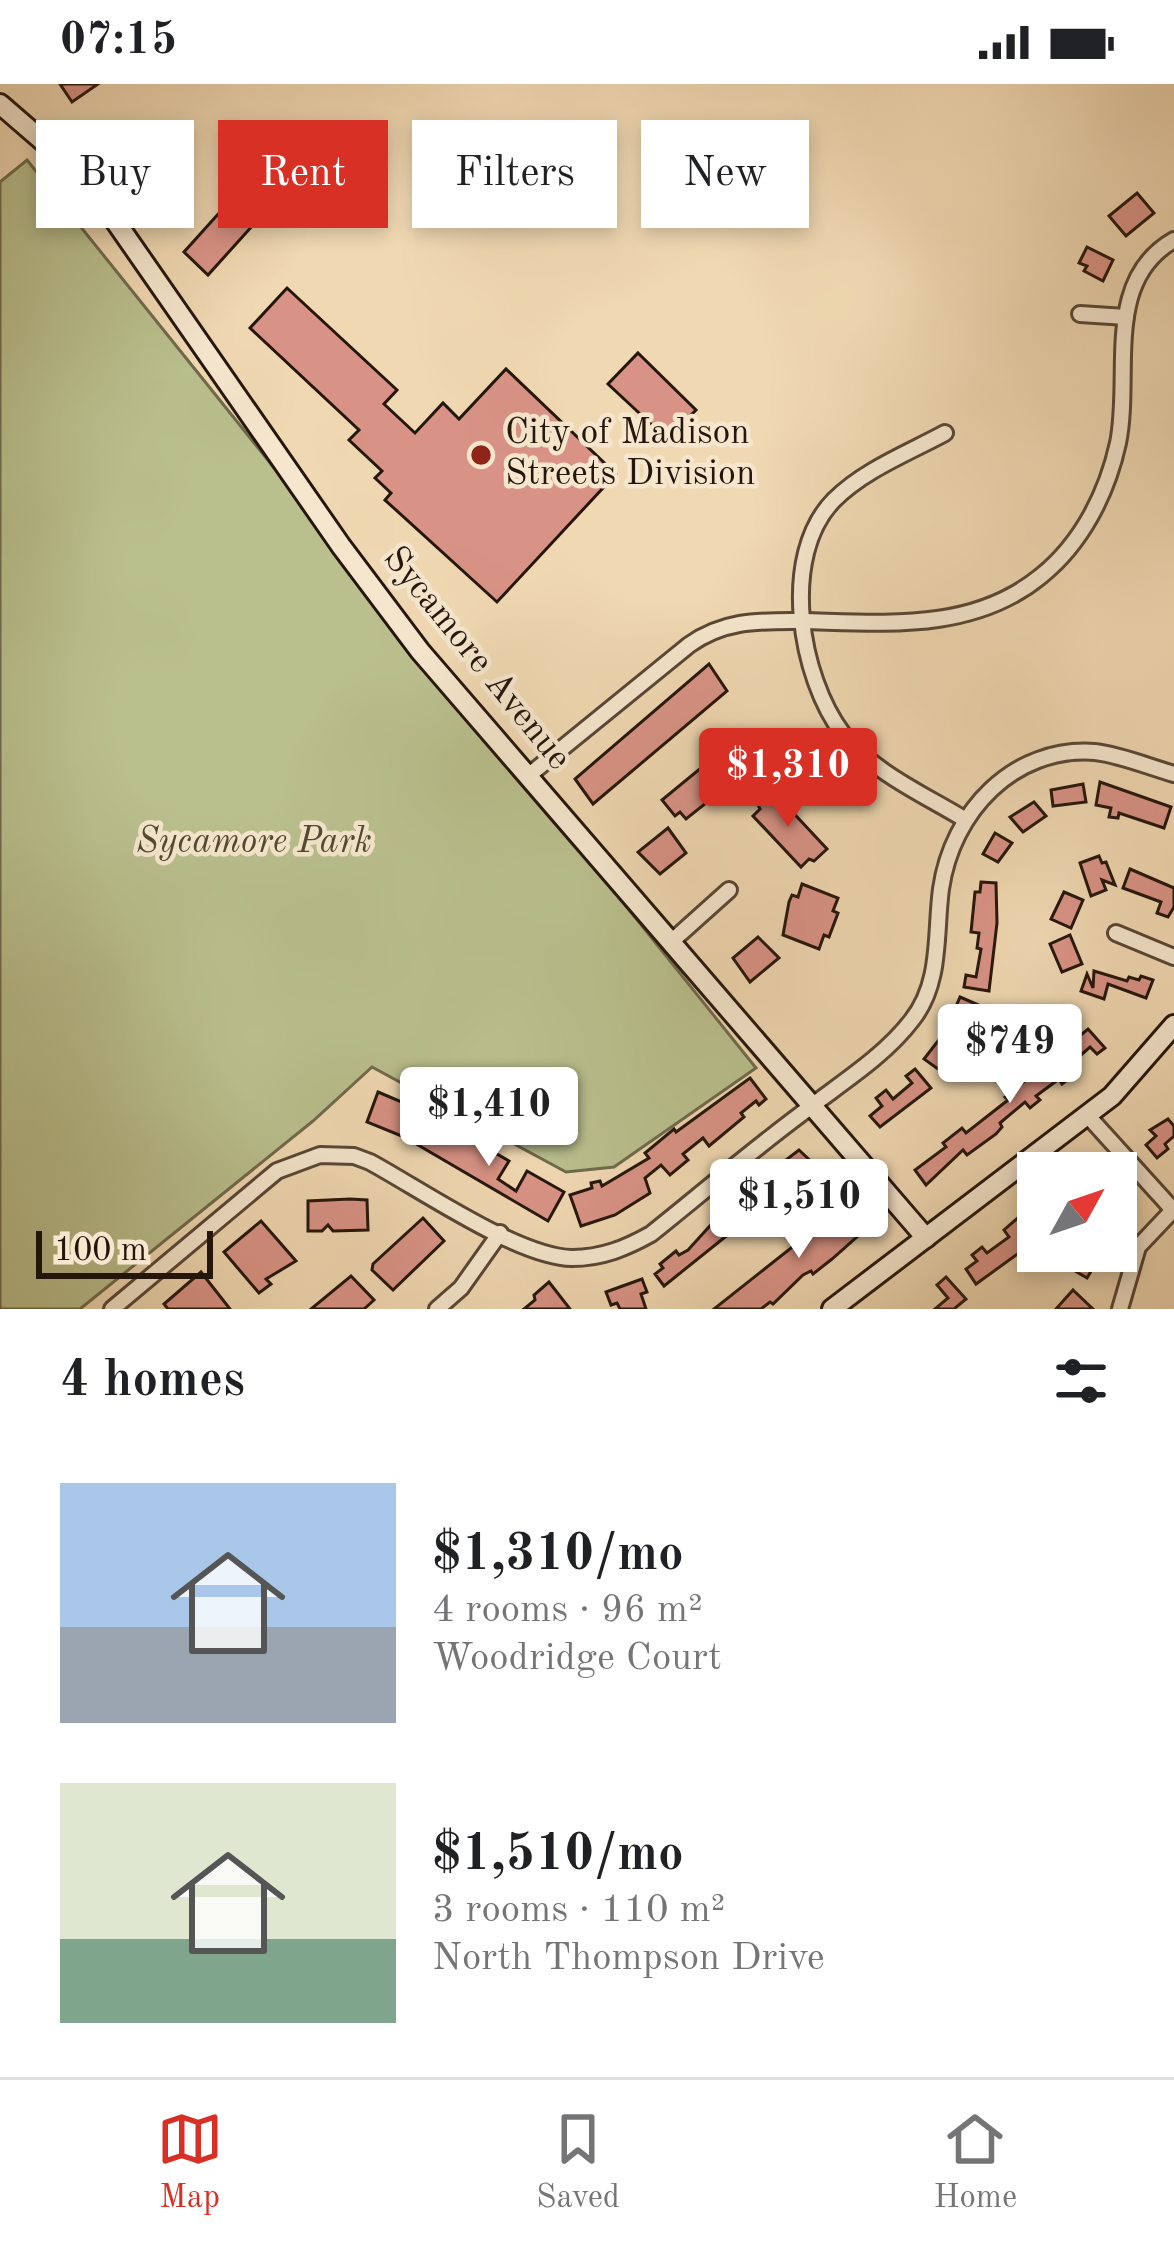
<!DOCTYPE html>
<html lang="en">
<head>
<meta charset="utf-8">
<style>
  body { margin:0; font-family:"Old Standard TT",serif; background:#f6f6f6; color:#202124; height:100vh; display:flex; flex-direction:column; font-size:45px; white-space:nowrap }
  * { box-sizing:border-box; margin:0 }
  p { font-size:39px; color:#757577 }
  .icon { flex:none; width:66px; height:66px; fill:none; stroke:currentColor; stroke-width:2; stroke-linecap:round; stroke-linejoin:round }
  .map { position:relative; height:1225px; overflow:hidden }
  .drawer { display:flex; flex-direction:column; background:#fff; flex:1 }
  .drawer>* { flex:none }
  .banner { position:absolute; left:36px; top:36px; width:1104px; height:108px; display:flex; gap:24px }
  .needle { width:78px; rotate:50deg }
  .fabs { position:absolute; left:1017px; top:1068px; display:grid; gap:24px }
  .fabs a { display:grid; place-items:center; width:120px; height:120px; border-radius:0px; background:#fff; box-shadow:0 6px 18px #0003; font-size:60px }
  .scale { position:absolute; left:36px; bottom:30px; width:177px; box-sizing:border-box; padding-left:12px; border:6px solid #25160c; border-top:0; font-size:33px; line-height:42px; white-space:nowrap; color:#25160c; -webkit-text-stroke:9px #f5e6cd; paint-order:stroke }
  .price { position:absolute; translate:-50% -102px; padding:0 27px; border-radius:12px; background:#fff; color:#222; font-size:39px; line-height:78px; filter:drop-shadow(0 3px 6px #0008) }
  .price::after { content:''; position:absolute; left:50%; top:72px; width:36px; height:27px; margin-left:-18px; background:inherit; clip-path:polygon(0 0,100% 0,50% 100%) }
  .price.on { background:#d93025; color:#fff }
  ul { padding:0; list-style:none }
  li { display:flex; align-items:center; gap:36px; height:300px; padding:0 60px }
  li span { display:grid; place-items:center; flex:none; width:336px; height:240px; border-radius:0px; color:#555 }
  li>.icon { margin-inline-start:auto }
  span .icon { width:144px; height:144px; fill:#fffc; stroke-width:1 }
  li b { font-size:51px }
  h2 { display:flex; justify-content:space-between; align-items:center; height:144px; padding:0 60px; font-size:51px }
  .chip { padding:0 42px; border-radius:0px; background:#fff; box-shadow:0 6px 18px #0003; font-size:42px; line-height:108px }
  .chip.on { background:#d93025; color:#fff }
  .status { display:flex; justify-content:space-between; align-items:center; height:84px; padding:0 60px; background:#fff; direction:ltr }
  .status svg { height:33px; fill:currentColor }
  .menu { display:flex; justify-content:space-around; align-items:center; height:168px; border-top:3px solid #e0e0e0; background:#fff; font-size:33px; color:#757577 }
  .menu a { display:grid; justify-items:center; gap:6px }
  .menu .on { color:#d93025 }
  .map>svg:first-child { display:block }
  .green { fill:#b9bf8d; stroke:#6f6a4c; stroke-width:3 }
  .building { fill:#d99386; stroke:#25160c; stroke-width:3 }
  .lines { fill:none; stroke-linecap:round; stroke-linejoin:round }
  .street-casing { stroke:#584636; stroke-width:20 }
  .secondary-casing { stroke:#25160c; stroke-width:24 }
  .street { stroke:#f5e6cd; stroke-width:14 }
  .secondary { stroke:#f5e6cd; stroke-width:18 }
  .poi-dot { fill:#8f2418; stroke:#f5e6cd; stroke-width:4.5 }
  .labels { text-anchor:middle; dominant-baseline:central; stroke-width:9; stroke-linejoin:round; paint-order:stroke }
  .poi-label { font-size:36px; fill:#25160c; stroke:#f5e6cd; text-anchor:start }
  .street-label { font-size:36px; fill:#25160c; stroke:#f5e6cd }
  .park-label { font-size:36px; font-style:italic; fill:#514933; stroke:#f5e6cd }
</style>
</head>
<body>
<div class="status"><b>07:15</b><svg viewBox="0 0 49 12"><path d="M0 12V9h3v3zM5 12V6h3v6zM10 12V3h3v9zM15 12V0h3v12zM26 1h20v11H26zM47 4h2v5h-2z"/></svg></div>
<div class="map">
<svg width="1174" height="1225" viewBox="0 0 1174 1225">
  <rect width="100%" height="100%" fill="#f0d8b2"/>
  <filter id="stains"><feTurbulence type="fractalNoise" baseFrequency=".00167" numOctaves="4"/><feColorMatrix values="0 0 0 0 .2 0 0 0 0 .09 0 0 0 0 .02 0 0 0 .5 -.17"/></filter>
  <radialGradient id="worn" r=".72"><stop offset=".6" stop-color="#630" stop-opacity="0"/><stop offset="1" stop-color="#630" stop-opacity=".3"/></radialGradient>
  <path class="green" d="M27,76L756,984L614,1083L566,1088L372,983L313,1037L80,1225H0V98Z"/>
  <g class="building">
    <path d="M60,0H98L72,18Z"/>
    <path d="M238,108L263,130L208,191L184,168Z"/>
    <path d="M1137,109L1154,129L1126,152L1109,132Z"/>
    <path d="M1087,163L1113,176L1103,197L1084,187L1087,182L1079,179Z"/>
    <path d="M287,204L397,306L384,320L415,349L443,319L459,335L506,285L616,390L497,518L385,416L391,409L375,394L382,387L349,356L359,346L250,244Z"/>
    <path d="M638,269L696,326L667,355L608,300Z"/>
    <path d="M709,580L727,607L593,720L575,695Z"/>
    <path d="M713,650L736,679L732,682L740,692L686,735L680,728L675,732L662,716L718,670L707,655Z"/>
    <path d="M1100,698L1171,723L1164,744L1119,729L1118,734L1109,733L1111,724L1096,721Z"/>
    <path d="M1083,700L1086,718L1053,722L1051,706Z"/>
    <path d="M771,705L827,765L814,777L809,775L801,783L753,732L760,725L757,719Z"/>
    <path d="M1034,718L1046,732L1023,748L1010,733Z"/>
    <path d="M668,744L686,769L660,790L638,768Z"/>
    <path d="M995,749L1012,759L998,778L983,770Z"/>
    <path d="M1099,772L1102,779L1106,778L1115,801L1102,796L1106,806L1091,812L1080,779Z"/>
    <path d="M1130,785L1174,804V823L1168,833L1157,829L1161,818L1123,804Z"/>
    <path d="M981,798L996,799L997,839L989,907L964,903L966,891L976,893L981,865L977,864L979,849L971,848L975,808H980Z"/>
    <path d="M802,800L838,814L833,827L838,829L829,853L824,851L819,865L783,851L789,818L792,811L798,813Z"/>
    <path d="M1064,808L1083,816L1071,844L1051,835Z"/>
    <path d="M1070,851L1082,880L1062,888L1050,860Z"/>
    <path d="M758,853L779,874L750,898L733,874Z"/>
    <path d="M1094,887L1127,897L1129,893L1139,896L1141,892L1153,896L1146,914L1108,900L1104,915L1081,907L1087,890L1093,904Z"/>
    <path d="M960,913L990,926L976,959L957,951L965,930L955,925Z"/>
    <path d="M1088,945L1105,964L1097,970L1090,963L1066,984L1072,992L1062,1000L1059,995L1036,1012L1040,1016L1030,1024L1025,1018L1000,1039L1002,1043L996,1050L967,1071L963,1066L926,1101L915,1086L946,1063L943,1059L962,1044L966,1049L1008,1016L1005,1013Z"/>
    <path d="M941,953L954,963L938,985L924,975Z"/>
    <path d="M915,985L931,1004L880,1043L870,1032L882,1022L876,1014L886,1006L893,1015L912,999L906,992Z"/>
    <path d="M750,994L766,1015L759,1021L756,1017L741,1029L744,1033L709,1062L703,1054L683,1070L688,1076L670,1091L661,1081L645,1094L650,1109L615,1131L581,1142L570,1111L592,1104L591,1099L600,1097L602,1102L649,1074L645,1069L674,1045L676,1048Z"/>
    <path d="M378,1008L416,1024L404,1053L367,1038Z"/>
    <path d="M434,1034L509,1077L498,1095L516,1107L527,1087L564,1108L548,1137L418,1061Z"/>
    <path d="M1168,1035L1174,1042V1052L1165,1060L1168,1065L1157,1074L1146,1061L1156,1052L1150,1046Z"/>
    <path d="M799,1066L821,1087L755,1140L750,1133L664,1202L655,1190L663,1184L660,1180L676,1167L679,1171L688,1166L717,1134L720,1139L737,1125L731,1118Z"/>
    <path d="M350,1115L367,1116L368,1146L333,1147L328,1141L322,1147H308V1117Z"/>
    <path d="M1038,1116V1141L1025,1151L1033,1168L1024,1175L1019,1169L976,1200L966,1185L977,1177L972,1171L982,1163L987,1169L1009,1153L1004,1146Z"/>
    <path d="M848,1119L868,1143L832,1175L813,1190L811,1187L803,1191L773,1220L770,1218L761,1225H714Z"/>
    <path d="M423,1134L444,1157L393,1206L372,1186L373,1180Z"/>
    <path d="M261,1137L296,1177L266,1195L271,1200L259,1209L224,1168Z"/>
    <path d="M1079,1167L1100,1172L1087,1194L1070,1184Z"/>
    <path d="M201,1188L230,1225H168L164,1220Z"/>
    <path d="M351,1192L374,1216L364,1225H311Z"/>
    <path d="M946,1193L966,1215L954,1225H935L948,1214L937,1201Z"/>
    <path d="M642,1195L647,1208L641,1210L646,1225H620L617,1219L611,1221L606,1208Z"/>
    <path d="M549,1198L570,1225H524L535,1216L534,1211Z"/>
    <path d="M1073,1206L1093,1225H1056Z"/>
  </g>
  <g class="lines">
    <defs>
      <g id="street">
        <path d="M1080,230L1126,233"/>
        <path d="M945,349C908,369 864,386 834,416C779,472 800,594 843,650C874,689 923,710 964,735"/>
        <path d="M528,692L689,561C725,535 761,537 803,537C886,539 973,548 1041,492C1082,459 1107,409 1118,359C1132,291 1102,197 1174,156"/>
        <path d="M1116,849L1174,873"/>
        <path d="M671,858L729,806"/>
        <path d="M1088,1032L1174,1127"/>
        <path d="M112,1225L277,1087L320,1071L354,1072L370,1078C420,1105 518,1173 572,1174C602,1174 626,1164 651,1150C701,1110 750,1068 801,1030C838,1001 883,974 912,936C942,898 935,849 941,805C952,728 1013,662 1095,668C1121,671 1149,683 1174,690"/>
        <path d="M437,1225L461,1204L500,1149"/>
        <path d="M1120,1225L1138,1163L1173,1126"/>
      </g>
      <g id="secondary">
        <path d="M0,20L67,78L104,121L341,462L420,567L926,1154"/>
        <path d="M832,1225L1112,1012L1174,941"/>
      </g>
    </defs>
    <use href="#street" class="street-casing"/>
    <use href="#secondary" class="secondary-casing"/>
    <use href="#street" class="street"/>
    <use href="#secondary" class="secondary"/>
  </g>
  <circle class="poi-dot" cx="481" cy="371" r="12"/>
  <g class="labels">
    <g class="poi-label">
      <text x="505" y="350">City of Madison<tspan x="505" dy="41">Streets Division</tspan></text>
    </g>
    <g class="street-label">
      <text transform="translate(476 575) rotate(51)">Sycamore Avenue</text>
    </g>
    <g class="park-label">
      <text x="254" y="759">Sycamore Park</text>
    </g>
  </g>
  <rect width="100%" height="100%" filter="url(#stains)"/>
  <rect width="100%" height="100%" fill="url(#worn)"/>
</svg>
<div class="fabs">
<a><svg class="needle" viewBox="-14 -14 28 28"><path d="M0-13l5 13h-10z" fill="#e53935"/><path d="M0 13l5-13h-10z" fill="#757577"/></svg></a>
</div>
<div class="scale">100 m</div>
<b class="price on" style="left:788px;top:746px">$1,310</b>
<b class="price" style="left:1010px;top:1022px">$749</b>
<b class="price" style="left:489px;top:1085px">$1,410</b>
<b class="price" style="left:799px;top:1177px">$1,510</b>
<div class="banner">
<a class="chip">Buy</a>
<a class="chip on">Rent</a>
<a class="chip">Filters</a>
<a class="chip">New</a>
</div>
</div>
<section class="drawer">
<h2>4 homes<svg class="icon" aria-label="filters" viewBox="0 0 24 24"><path d="M4 7h16M4 17h16"/><circle cx="9" cy="7" r="2"/><circle cx="15" cy="17" r="2"/></svg></h2>
<ul>
<li><span style="background:linear-gradient(#a9c7e8 60%,#9aa5b1 0)"><svg class="icon" aria-label="home" viewBox="0 0 24 24"><path d="M3 11l9-7 9 7M6 9v11h12V9"/></svg></span><div><b>$1,310/mo</b><p>4 rooms · 96 m²</p><p>Woodridge Court</p></div></li>
<li><span style="background:linear-gradient(#dfe7d0 65%,#7fa58c 0)"><svg class="icon" aria-label="home" viewBox="0 0 24 24"><path d="M3 11l9-7 9 7M6 9v11h12V9"/></svg></span><div><b>$1,510/mo</b><p>3 rooms · 110 m²</p><p>North Thompson Drive</p></div></li>
</ul>
</section>
<nav class="menu">
<a class="on"><svg class="icon" aria-label="map" viewBox="0 0 24 24"><path d="M3 6l6-2 6 2 6-2v14l-6 2-6-2-6 2zM9 4v14M15 6v14"/></svg>Map</a>
<a><svg class="icon" aria-label="saved" viewBox="0 0 24 24"><path d="M7 4h10v16l-5-4-5 4z"/></svg>Saved</a>
<a><svg class="icon" aria-label="home" viewBox="0 0 24 24"><path d="M3 11l9-7 9 7M6 9v11h12V9"/></svg>Home</a>
</nav>
</body>
</html>
